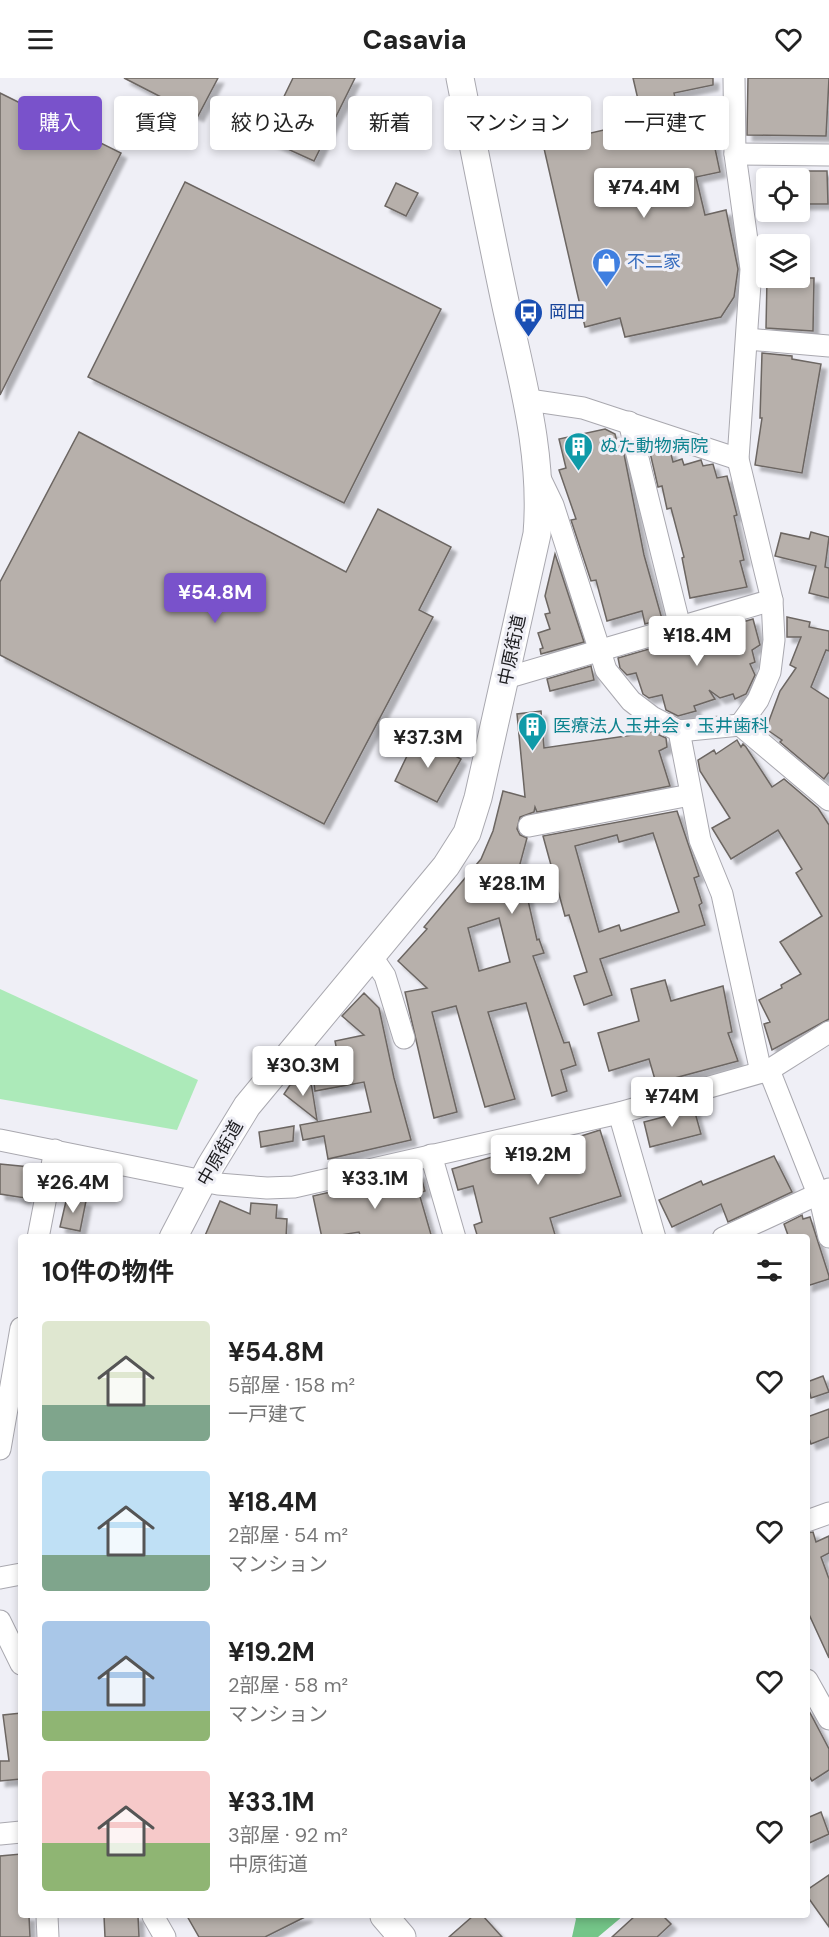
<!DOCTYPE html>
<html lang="ja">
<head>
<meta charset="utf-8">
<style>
  body { margin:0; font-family:"DM Sans","Noto Sans JP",sans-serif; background:#f6f6f6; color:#222; height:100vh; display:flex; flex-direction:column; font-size:22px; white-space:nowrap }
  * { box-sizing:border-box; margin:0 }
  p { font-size:20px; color:#767676 }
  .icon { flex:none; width:33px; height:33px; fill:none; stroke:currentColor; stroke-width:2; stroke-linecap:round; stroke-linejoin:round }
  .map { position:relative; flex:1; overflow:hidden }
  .drawer { position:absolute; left:18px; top:1156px; width:792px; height:684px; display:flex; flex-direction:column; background:#fff; border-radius:6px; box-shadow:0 3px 9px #0003 }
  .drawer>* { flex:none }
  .top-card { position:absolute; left:18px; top:18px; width:794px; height:54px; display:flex; gap:12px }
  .controls { position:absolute; left:756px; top:90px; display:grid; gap:12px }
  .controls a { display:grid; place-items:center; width:54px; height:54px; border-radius:6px; background:#fff; box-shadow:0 3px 9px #0003; font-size:30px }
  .price { position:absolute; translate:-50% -51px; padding:0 14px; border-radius:6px; background:#fff; color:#222; font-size:20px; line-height:39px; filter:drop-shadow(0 2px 3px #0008) }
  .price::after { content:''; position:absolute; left:50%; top:36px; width:18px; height:14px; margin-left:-9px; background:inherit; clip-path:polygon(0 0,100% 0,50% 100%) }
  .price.selected { background:#7952cb; color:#fff }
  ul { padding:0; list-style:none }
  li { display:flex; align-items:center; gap:18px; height:150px; padding:0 24px }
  li span { display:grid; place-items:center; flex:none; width:168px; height:120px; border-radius:6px; color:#555 }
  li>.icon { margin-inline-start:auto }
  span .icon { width:72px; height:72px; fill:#fffc; stroke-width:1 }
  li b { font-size:26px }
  h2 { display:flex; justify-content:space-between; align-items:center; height:72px; padding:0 24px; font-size:26px }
  .pill { padding:0 21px; border-radius:6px; background:#fff; box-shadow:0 3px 9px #0003; font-size:21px; line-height:54px }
  .pill.selected { background:#7952cb; color:#fff }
  header { display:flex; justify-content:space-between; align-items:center; height:78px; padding:0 24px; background:#fff; font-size:27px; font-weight:700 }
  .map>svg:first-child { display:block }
  .green { fill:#aceab9 }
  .forest { fill:#74c588 }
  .building { fill:#b7b0ab; stroke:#6c6662; stroke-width:1.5; fill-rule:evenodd; filter:url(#shadow) }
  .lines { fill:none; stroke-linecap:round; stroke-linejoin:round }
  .minor-casing { stroke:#a9a8af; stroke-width:23 }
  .major-casing { stroke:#a9a8af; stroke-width:29 }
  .minor { stroke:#fff; stroke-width:21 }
  .major { stroke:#fff; stroke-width:27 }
  .labels { text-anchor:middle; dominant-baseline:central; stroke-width:6; stroke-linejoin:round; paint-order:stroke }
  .shop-label { font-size:18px; fill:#366cbe; stroke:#efeff6; text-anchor:start }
  .transit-label { font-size:18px; fill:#164399; stroke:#efeff6; text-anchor:start }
  .culture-label { font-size:18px; fill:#0d838f; stroke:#efeff6; text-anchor:start }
  .street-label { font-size:18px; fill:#1c1c1f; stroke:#efeff6 }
</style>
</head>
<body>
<header><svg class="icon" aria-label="menu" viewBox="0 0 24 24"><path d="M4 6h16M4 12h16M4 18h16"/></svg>Casavia<svg class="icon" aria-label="heart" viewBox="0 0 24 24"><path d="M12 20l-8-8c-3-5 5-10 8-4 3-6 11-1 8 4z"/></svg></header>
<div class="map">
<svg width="829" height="1859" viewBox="0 0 829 1859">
  <defs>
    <filter id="shadow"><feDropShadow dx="5.5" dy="5.5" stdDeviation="1.5" flood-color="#0004"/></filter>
  </defs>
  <rect width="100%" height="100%" fill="#efeff6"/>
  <path class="green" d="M0,911L198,1002L177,1052L0,1021Z"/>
  <path class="forest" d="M574,1838H623L598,1859H572L576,1841Z"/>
  <g class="building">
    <path d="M124,0H218L198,38Z"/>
    <path d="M293,0H355L314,83L237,48L249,24L275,37Z"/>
    <path d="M633,0H713V7L674,15L686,67L713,61L720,94L696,99L705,137L726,132L738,191L734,219L721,239L625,259L620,240L585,249L543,66L643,43Z"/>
    <path d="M748,0H829L826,58L747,57Z"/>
    <path d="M0,15L121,75L0,317Z"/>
    <path d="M800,93H827L828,126H800Z"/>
    <path d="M185,104L441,231L344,425L88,299Z"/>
    <path d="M396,105L418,115L406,138L385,128Z"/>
    <path d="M767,200H814L813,253L766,250Z"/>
    <path d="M762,275L792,278V281L821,286L802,395L755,387L762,340H760Z"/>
    <path d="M605,351L615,356L619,372L623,371L644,477L662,541L645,546L642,533L607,543L596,502L591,503L571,442L576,441L559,392L566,390L559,361Z"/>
    <path d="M79,354L346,494L378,431L451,469L419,532L433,539L324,746L0,577V504Z"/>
    <path d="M648,366L651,369H661L662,373L670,372L673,384L682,381L684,387L701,382L703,388L713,386L717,400L727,398L737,437L734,438L744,482L740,483L747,509L690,520L682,480L684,479L671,430L667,431L662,408L658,409Z"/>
    <path d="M811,454L829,459L825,489L829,490V520L809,515L816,488L775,478L781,455L809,461Z"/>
    <path d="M555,476L584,564L541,576L540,571L543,570L538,555L550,551L545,536L550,535L545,518Z"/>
    <path d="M787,539L810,544L809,549L829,553V573L826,572L811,609L829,621V694L824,701L780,664L782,662L766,651L780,613L796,590L790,587L801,559H787Z"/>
    <path d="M753,541L760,567L752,572L755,584L750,586L755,597L746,616L735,621L733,616L720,620L709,612L715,621L694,628L696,633L678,638L666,632L662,617L649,620L643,616L636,595L627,597L620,590L618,580Z"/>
    <path d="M591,588L594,602L550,613L547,601Z"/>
    <path d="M541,633L544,670L653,654L666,660L667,669L659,673L670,708L537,734L535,729L534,734L520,739L517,751L520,757L527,760L513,812L525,809L537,862L539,861L544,875L533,878L564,965L569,964L576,987L561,992L567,1013L552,1018L526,925L488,934L515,1021L485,1029L456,928L432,934L457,1034L434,1040L405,914L427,910L398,883L427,851L424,849L481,781L493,753L503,713L525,719L517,636ZM499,840L510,884L479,893L468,850Z"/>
    <path d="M417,657L461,681L437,724L395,703Z"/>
    <path d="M737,662L741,669L743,666L746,669L772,709L784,701L818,730L829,747V941L772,972L764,946L770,944L759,922L782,910L781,907L801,896L780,864L822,838L796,795L802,791L778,752L731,781L712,750L730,740L700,693L698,682L714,672L716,676Z"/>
    <path d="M677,733L699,798L694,800L702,825L699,827L705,847L600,881L612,917L584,927L574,898L587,894L569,837L565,838L543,758ZM653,755L679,834L621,853L619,847L599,854L575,768L617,757L619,764Z"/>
    <path d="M665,902L671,923L723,908L732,954L728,955L738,983L656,1005L649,981L609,993L598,955L639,943L631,911Z"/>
    <path d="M364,915L379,930L394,1000L411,1062L328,1081L324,1058L303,1062L300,1047L371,1034L364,1004L315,1013L313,998L341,994L335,963L364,957L342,938Z"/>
    <path d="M311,1004L317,1042L284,1016L290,1007Z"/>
    <path d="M694,1031L701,1056L650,1069L644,1044Z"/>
    <path d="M294,1048L293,1063L261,1069L259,1054Z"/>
    <path d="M600,1052L621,1118L550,1140L556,1160H478L474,1147L482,1144L473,1108L458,1112L452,1091L522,1070V1073L548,1064L550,1068Z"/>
    <path d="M774,1078L792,1114L728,1144L721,1126L672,1149L659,1122L701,1103L703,1107Z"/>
    <path d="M0,1086L30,1089L25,1120L0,1116Z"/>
    <path d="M420,1095L425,1113L419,1115L432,1160H361L359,1154L322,1160L313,1118L378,1103V1106Z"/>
    <path d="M67,1119L86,1123L80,1153L60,1149Z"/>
    <path d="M220,1123L250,1136L251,1125L277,1127L276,1140L287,1141L286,1160H204Z"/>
    <path d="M802,1137L803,1141L810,1139L829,1198V1201L807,1208V1160H789L784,1146Z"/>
    <path d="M823,1298L829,1314L811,1320L807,1304Z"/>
    <path d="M829,1331V1359L811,1366L807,1355V1339Z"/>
    <path d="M813,1454L816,1464L829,1458V1475L821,1479L829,1501V1580L807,1532V1455Z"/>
    <path d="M807,1629L829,1671V1692L812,1703L807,1695Z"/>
    <path d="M21,1635V1701L0,1703V1683H9L3,1637Z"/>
    <path d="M821,1734L829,1756L807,1766V1740Z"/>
    <path d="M21,1776V1838H29L30,1859H0V1778Z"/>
    <path d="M829,1797V1849L807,1818V1812Z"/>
    <path d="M104,1838H138L139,1859H105Z"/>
    <path d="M187,1838H307L265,1859H199Z"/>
    <path d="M473,1838H483L502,1859H449Z"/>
    <path d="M635,1838H663L671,1846L657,1859H612Z"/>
  </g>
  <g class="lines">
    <defs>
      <g id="minor">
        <path d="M734,0L735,76L751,191L738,381L772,522L774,562L770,594L758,622L740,647"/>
        <path d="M735,76L829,77"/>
        <path d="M747,261L829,268"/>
        <path d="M529,322L583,330L738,381"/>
        <path d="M629,344L680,549"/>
        <path d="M539,398L553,427L606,592L631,623L652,639L679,653L700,762L722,816L761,994"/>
        <path d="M506,600L772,522"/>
        <path d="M679,653L740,647L829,722"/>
        <path d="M529,748L690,717"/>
        <path d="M372,879L385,898L404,960"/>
        <path d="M769,992L820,1121L829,1159"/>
        <path d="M619,1035L655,1160"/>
        <path d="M0,1062L218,1106L267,1110L294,1109L619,1035L769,992L829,954"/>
        <path d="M431,1077L455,1160"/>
        <path d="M38,1160L55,1072"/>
        <path d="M723,1160L829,1111"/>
        <path d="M0,1371L21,1250"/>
        <path d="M807,1443L829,1435"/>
        <path d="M0,1500L21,1496"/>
        <path d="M0,1543L21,1586"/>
        <path d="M807,1602L829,1641"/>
        <path d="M0,1756L21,1754"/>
        <path d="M47,1838L48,1859"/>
        <path d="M153,1838L165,1859"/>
      </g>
      <g id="major">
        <path d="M173,1160L211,1087L247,1028L446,788L467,755L478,720L537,456C544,372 520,296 503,214C488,143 474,71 460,0"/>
        <path d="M384,1838L402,1859"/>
      </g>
    </defs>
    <use href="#minor" class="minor-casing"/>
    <use href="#major" class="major-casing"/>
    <use href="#minor" class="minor"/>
    <use href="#major" class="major"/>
  </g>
  <defs>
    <symbol id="shop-pin" viewBox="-11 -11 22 30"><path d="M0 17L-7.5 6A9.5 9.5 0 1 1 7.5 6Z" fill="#3f7fe0" stroke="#efeff6"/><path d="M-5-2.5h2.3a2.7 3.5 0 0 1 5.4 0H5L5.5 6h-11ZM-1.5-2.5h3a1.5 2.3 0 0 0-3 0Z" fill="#fff"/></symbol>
    <symbol id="bus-pin" viewBox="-11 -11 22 30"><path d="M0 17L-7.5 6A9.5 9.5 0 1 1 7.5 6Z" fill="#1a4fb4" stroke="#efeff6"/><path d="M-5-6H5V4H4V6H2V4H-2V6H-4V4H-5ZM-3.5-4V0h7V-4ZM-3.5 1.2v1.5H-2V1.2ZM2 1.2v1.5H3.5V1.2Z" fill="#fff"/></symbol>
    <symbol id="building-pin" viewBox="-11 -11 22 30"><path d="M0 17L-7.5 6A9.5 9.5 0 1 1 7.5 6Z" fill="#0f9aa8" stroke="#efeff6"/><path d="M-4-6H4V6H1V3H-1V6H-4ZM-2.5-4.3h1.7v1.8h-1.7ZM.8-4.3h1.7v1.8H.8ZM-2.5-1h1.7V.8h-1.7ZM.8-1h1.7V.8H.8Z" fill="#fff"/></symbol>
  </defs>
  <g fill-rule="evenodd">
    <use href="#shop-pin" x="590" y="168" width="33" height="45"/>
    <use href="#bus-pin" x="512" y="218" width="33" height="45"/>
    <use href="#building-pin" x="562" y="352" width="33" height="45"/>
    <use href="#building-pin" x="516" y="632" width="33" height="45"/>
  </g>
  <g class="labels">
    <g class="shop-label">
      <text x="627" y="184">不二家</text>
    </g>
    <g class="transit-label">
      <text x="549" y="234">岡田</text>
    </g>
    <g class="culture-label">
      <text x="600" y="368">ぬた動物病院</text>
      <text x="553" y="648">医療法人玉井会・玉井歯科</text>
    </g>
    <g class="street-label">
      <text transform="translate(512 572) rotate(-78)">中原街道</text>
      <text transform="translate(220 1075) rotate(-60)">中原街道</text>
    </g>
  </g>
</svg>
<div class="controls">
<a><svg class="icon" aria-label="locate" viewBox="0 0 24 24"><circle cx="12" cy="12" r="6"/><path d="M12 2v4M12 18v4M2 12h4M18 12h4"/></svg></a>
<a><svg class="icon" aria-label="layers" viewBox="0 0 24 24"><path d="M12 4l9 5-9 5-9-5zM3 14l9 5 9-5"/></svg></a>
</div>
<b class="price" style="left:644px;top:141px">¥74.4M</b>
<b class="price selected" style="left:215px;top:546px">¥54.8M</b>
<b class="price" style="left:697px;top:589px">¥18.4M</b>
<b class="price" style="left:428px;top:691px">¥37.3M</b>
<b class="price" style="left:512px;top:837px">¥28.1M</b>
<b class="price" style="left:303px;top:1019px">¥30.3M</b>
<b class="price" style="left:672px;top:1050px">¥74M</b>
<b class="price" style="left:538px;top:1108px">¥19.2M</b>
<b class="price" style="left:375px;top:1132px">¥33.1M</b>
<b class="price" style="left:73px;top:1136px">¥26.4M</b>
<div class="top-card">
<a class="pill selected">購入</a>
<a class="pill">賃貸</a>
<a class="pill">絞り込み</a>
<a class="pill">新着</a>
<a class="pill">マンション</a>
<a class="pill">一戸建て</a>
</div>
<section class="drawer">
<h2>10件の物件<svg class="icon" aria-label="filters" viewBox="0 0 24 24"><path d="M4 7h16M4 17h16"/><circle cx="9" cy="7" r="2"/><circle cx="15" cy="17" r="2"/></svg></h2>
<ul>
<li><span style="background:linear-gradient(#dfe7d0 70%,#7fa58c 0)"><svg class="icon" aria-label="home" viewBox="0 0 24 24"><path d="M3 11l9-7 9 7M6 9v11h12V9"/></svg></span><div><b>¥54.8M</b><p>5部屋 · 158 m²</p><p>一戸建て</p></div><svg class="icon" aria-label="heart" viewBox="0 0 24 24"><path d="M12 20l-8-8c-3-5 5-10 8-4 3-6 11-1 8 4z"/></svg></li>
<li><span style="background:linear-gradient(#bfe0f5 70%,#7fa58c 0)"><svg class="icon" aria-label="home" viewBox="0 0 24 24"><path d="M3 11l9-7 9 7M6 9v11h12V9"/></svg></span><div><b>¥18.4M</b><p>2部屋 · 54 m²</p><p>マンション</p></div><svg class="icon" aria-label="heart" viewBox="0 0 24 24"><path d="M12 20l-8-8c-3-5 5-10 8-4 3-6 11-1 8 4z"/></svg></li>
<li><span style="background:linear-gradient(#a9c7e8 75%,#8fb573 0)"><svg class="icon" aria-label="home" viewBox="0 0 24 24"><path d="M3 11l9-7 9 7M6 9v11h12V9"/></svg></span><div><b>¥19.2M</b><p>2部屋 · 58 m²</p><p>マンション</p></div><svg class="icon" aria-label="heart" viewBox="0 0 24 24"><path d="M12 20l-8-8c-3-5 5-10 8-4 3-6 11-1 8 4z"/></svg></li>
<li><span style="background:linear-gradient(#f6c9c9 60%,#8fb573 0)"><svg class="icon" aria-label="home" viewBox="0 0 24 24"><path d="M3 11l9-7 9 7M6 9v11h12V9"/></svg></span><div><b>¥33.1M</b><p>3部屋 · 92 m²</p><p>中原街道</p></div><svg class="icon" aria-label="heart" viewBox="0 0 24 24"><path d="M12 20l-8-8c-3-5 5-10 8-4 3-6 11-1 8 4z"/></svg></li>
</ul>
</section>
</div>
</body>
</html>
